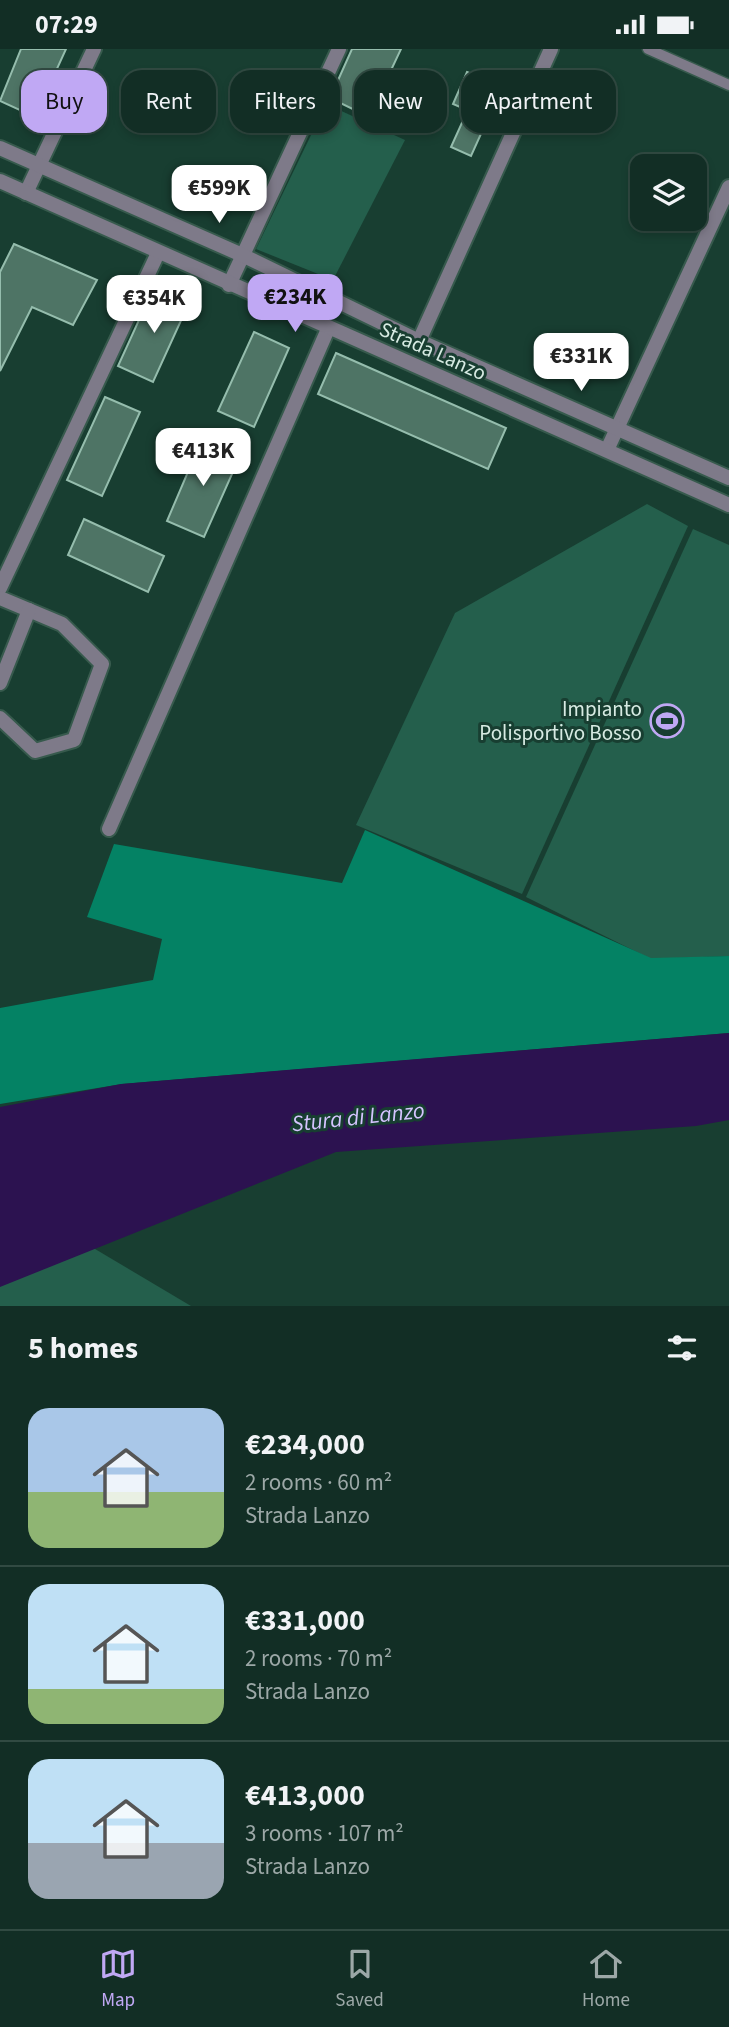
<!DOCTYPE html>
<html lang="en">
<head>
<meta charset="utf-8">
<style>
  body { margin:0; font-family:"Source Sans 3",sans-serif; background:#1f3a32; color:#f1f3f6; height:100vh; display:flex; flex-direction:column; font-size:26px; white-space:nowrap }
  * { box-sizing:border-box; margin:0 }
  p { font-size:23px; color:#9ca8a7 }
  .icon { flex:none; width:38px; height:38px; fill:none; stroke:currentColor; stroke-width:2; stroke-linecap:round; stroke-linejoin:round }
  .map { position:relative; height:1257px; overflow:hidden }
  .drawer { display:flex; flex-direction:column; background:#122e25; flex:1 }
  .drawer>* { flex:none }
  .hud { position:absolute; left:21px; top:21px; width:688px; height:63px; display:flex; gap:14px }
  .fabs { position:absolute; left:630px; top:105px; display:grid; gap:14px }
  .fabs a { display:grid; place-items:center; width:77px; height:77px; border-radius:14px; background:#122e25; box-shadow:0 4px 10px #0003,0 0 0 2px #314a42; font-size:35px }
  .price { position:absolute; translate:-50% -60px; padding:0 16px; border-radius:14px; background:#fff; color:#222; font-size:23px; line-height:46px; filter:drop-shadow(0 2px 4px #0008) }
  .price::after { content:''; position:absolute; left:50%; top:42px; width:21px; height:16px; margin-left:-10px; background:inherit; clip-path:polygon(0 0,100% 0,50% 100%) }
  .price.selected { background:#c0a8f4; color:#111 }
  ul { padding:0; list-style:none }
  li { display:flex; align-items:center; gap:21px; height:175px; padding:0 28px }
  li+li { border-top:2px solid #314a42 }
  li span { display:grid; place-items:center; flex:none; width:196px; height:140px; border-radius:21px; color:#555 }
  li>.icon { margin-inline-start:auto }
  span .icon { width:84px; height:84px; fill:#fffc; stroke-width:1 }
  li b { font-size:30px }
  h2 { display:flex; justify-content:space-between; align-items:center; height:84px; padding:0 28px; font-size:30px }
  .chip { padding:0 24px; border-radius:21px; background:#122e25; box-shadow:0 4px 10px #0003,0 0 0 2px #314a42; font-size:24px; line-height:63px }
  .chip.selected { background:#c0a8f4; color:#111 }
  .status { display:flex; justify-content:space-between; align-items:center; height:49px; padding:0 35px; background:#122e25; direction:ltr }
  .status svg { height:19px; fill:currentColor }
  .tabs { display:flex; justify-content:space-around; align-items:center; height:98px; border-top:2px solid #314a42; background:#122e25; font-size:19px; color:#9ca8a7 }
  .tabs a { display:grid; justify-items:center; gap:4px }
  .tabs .selected { color:#c0a8f4 }
  .map>svg:first-child { display:block }
  .green { fill:#245f4c }
  .forest { fill:#048264 }
  .water { fill:#2c1250 }
  .building { fill:#4e7465; stroke:#95bdad; stroke-width:2 }
  .lines { fill:none; stroke-linecap:round; stroke-linejoin:round }
  .service-casing { stroke:#375a4d; stroke-width:13 }
  .minor-casing { stroke:#375a4d; stroke-width:18 }
  .tertiary-casing { stroke:#375a4d; stroke-width:18 }
  .service { stroke:#7e7a89; stroke-width:10 }
  .minor { stroke:#7e7a89; stroke-width:14 }
  .tertiary { stroke:#7e7a89; stroke-width:14 }
  .labels { text-anchor:middle; dominant-baseline:central; stroke-width:6; stroke-linejoin:round; paint-order:stroke }
  .street-label { font-size:21px; fill:#d7ebe3; stroke:#183e31 }
  .poi-label { font-size:21px; fill:#d7ebe3; stroke:#183e31; text-anchor:end }
  .water-label { font-size:23px; font-style:italic; fill:#d5c4ff; stroke:#183e31 }
</style>
</head>
<body>
<div class="status"><b>07:29</b><svg viewBox="0 0 49 12"><path d="M0 12V9h3v3zM5 12V6h3v6zM10 12V3h3v9zM15 12V0h3v12zM26 1h20v11H26zM47 4h2v5h-2z"/></svg></div>
<div class="map">
<svg width="729" height="1257" viewBox="0 0 729 1257">
  <rect width="100%" height="100%" fill="#183e31"/>
  <g class="green">
    <path d="M326,55L405,91L333,231L256,200Z"/>
    <path d="M647,455L688,477L522,845L356,776L455,564Z"/>
    <path d="M693,480L729,496V907L651,910L526,848Z"/>
    <path d="M90,1197L191,1257H0V1221Z"/>
  </g>
  <path class="forest" d="M365,781L651,909L729,907V984L122,1035L0,1055V959L153,931L162,890L87,868L114,795L342,834Z"/>
  <path class="water" d="M729,984V1071L696,1077L336,1103L0,1238V1058L121,1035Z"/>
  <g class="building">
    <path d="M21,0H66L35,68L0,52Z"/>
    <path d="M352,0H401L369,68L330,49Z"/>
    <path d="M467,23L504,38L490,71L453,55Z"/>
    <path d="M465,67L485,76L471,107L451,98Z"/>
    <path d="M14,195L97,231L73,276L32,258L0,322V223Z"/>
    <path d="M154,238L189,254L153,333L118,317Z"/>
    <path d="M254,283L289,299L254,378L218,362Z"/>
    <path d="M336,304L506,379L488,420L318,345Z"/>
    <path d="M105,348L140,363L102,447L67,431Z"/>
    <path d="M202,390L240,407L204,488L167,472Z"/>
    <path d="M84,470L164,507L148,543L68,506Z"/>
  </g>
  <g class="lines">
    <defs>
      <path id="service" d="M648,0L729,36"/>
      <g id="minor">
        <path d="M26,144L94,0"/>
        <path d="M229,236L339,0"/>
        <path d="M419,292L551,0"/>
        <path d="M607,401L729,138"/>
        <path d="M0,539L158,204"/>
        <path d="M0,549L62,575L102,615L74,691L35,702L0,669"/>
        <path d="M0,634L29,561"/>
        <path d="M109,780L328,280"/>
      </g>
      <g id="tertiary">
        <path d="M0,99L242,206L419,292L729,429"/>
        <path d="M0,132L729,456"/>
      </g>
    </defs>
    <use href="#service" class="service-casing"/>
    <use href="#minor" class="minor-casing"/>
    <use href="#tertiary" class="tertiary-casing"/>
    <use href="#service" class="service"/>
    <use href="#minor" class="minor"/>
    <use href="#tertiary" class="tertiary"/>
  </g>
  <defs>
    <symbol id="stadium-ring" viewBox="-11 -11 22 22"><circle r="9.5" fill="#183e31" stroke="#c0a8f4" stroke-width="1.5"/><path d="M0-5a6.5 5 0 1 0 0 10a6.5 5 0 1 0 0-10ZM-3.5-1.8h7v3.6h-7Z" fill="#c0a8f4"/></symbol>
  </defs>
  <g fill-rule="evenodd">
    <use href="#stadium-ring" x="648" y="653" width="38" height="38"/>
  </g>
  <g class="labels">
    <g class="street-label">
      <text transform="translate(433 302) rotate(24)">Strada Lanzo</text>
    </g>
    <g class="poi-label">
      <text x="642" y="660">Impianto<tspan x="642" dy="24">Polisportivo Bosso</tspan></text>
    </g>
    <g class="water-label">
      <text transform="translate(358 1068) rotate(-6)">Stura di Lanzo</text>
    </g>
  </g>
</svg>
<div class="fabs">
<a><svg class="icon" aria-label="layers" viewBox="0 0 24 24"><path d="M12 4l9 5-9 5-9-5zM3 14l9 5 9-5"/></svg></a>
</div>
<b class="price" style="left:219px;top:176px">€599K</b>
<b class="price selected" style="left:295px;top:285px">€234K</b>
<b class="price" style="left:154px;top:286px">€354K</b>
<b class="price" style="left:581px;top:344px">€331K</b>
<b class="price" style="left:203px;top:439px">€413K</b>
<div class="hud">
<a class="chip selected">Buy</a>
<a class="chip">Rent</a>
<a class="chip">Filters</a>
<a class="chip">New</a>
<a class="chip">Apartment</a>
</div>
</div>
<section class="drawer">
<h2>5 homes<svg class="icon" aria-label="filters" viewBox="0 0 24 24"><path d="M4 7h16M4 17h16"/><circle cx="9" cy="7" r="2"/><circle cx="15" cy="17" r="2"/></svg></h2>
<ul>
<li><span style="background:linear-gradient(#a9c7e8 60%,#8fb573 0)"><svg class="icon" aria-label="home" viewBox="0 0 24 24"><path d="M3 11l9-7 9 7M6 9v11h12V9"/></svg></span><div><b>€234,000</b><p>2 rooms · 60 m²</p><p>Strada Lanzo</p></div></li>
<li><span style="background:linear-gradient(#bfe0f5 75%,#8fb573 0)"><svg class="icon" aria-label="home" viewBox="0 0 24 24"><path d="M3 11l9-7 9 7M6 9v11h12V9"/></svg></span><div><b>€331,000</b><p>2 rooms · 70 m²</p><p>Strada Lanzo</p></div></li>
<li><span style="background:linear-gradient(#bfe0f5 60%,#9aa5b1 0)"><svg class="icon" aria-label="home" viewBox="0 0 24 24"><path d="M3 11l9-7 9 7M6 9v11h12V9"/></svg></span><div><b>€413,000</b><p>3 rooms · 107 m²</p><p>Strada Lanzo</p></div></li>
</ul>
</section>
<nav class="tabs">
<a class="selected"><svg class="icon" aria-label="map" viewBox="0 0 24 24"><path d="M3 6l6-2 6 2 6-2v14l-6 2-6-2-6 2zM9 4v14M15 6v14"/></svg>Map</a>
<a><svg class="icon" aria-label="saved" viewBox="0 0 24 24"><path d="M7 4h10v16l-5-4-5 4z"/></svg>Saved</a>
<a><svg class="icon" aria-label="home" viewBox="0 0 24 24"><path d="M3 11l9-7 9 7M6 9v11h12V9"/></svg>Home</a>
</nav>
</body>
</html>
